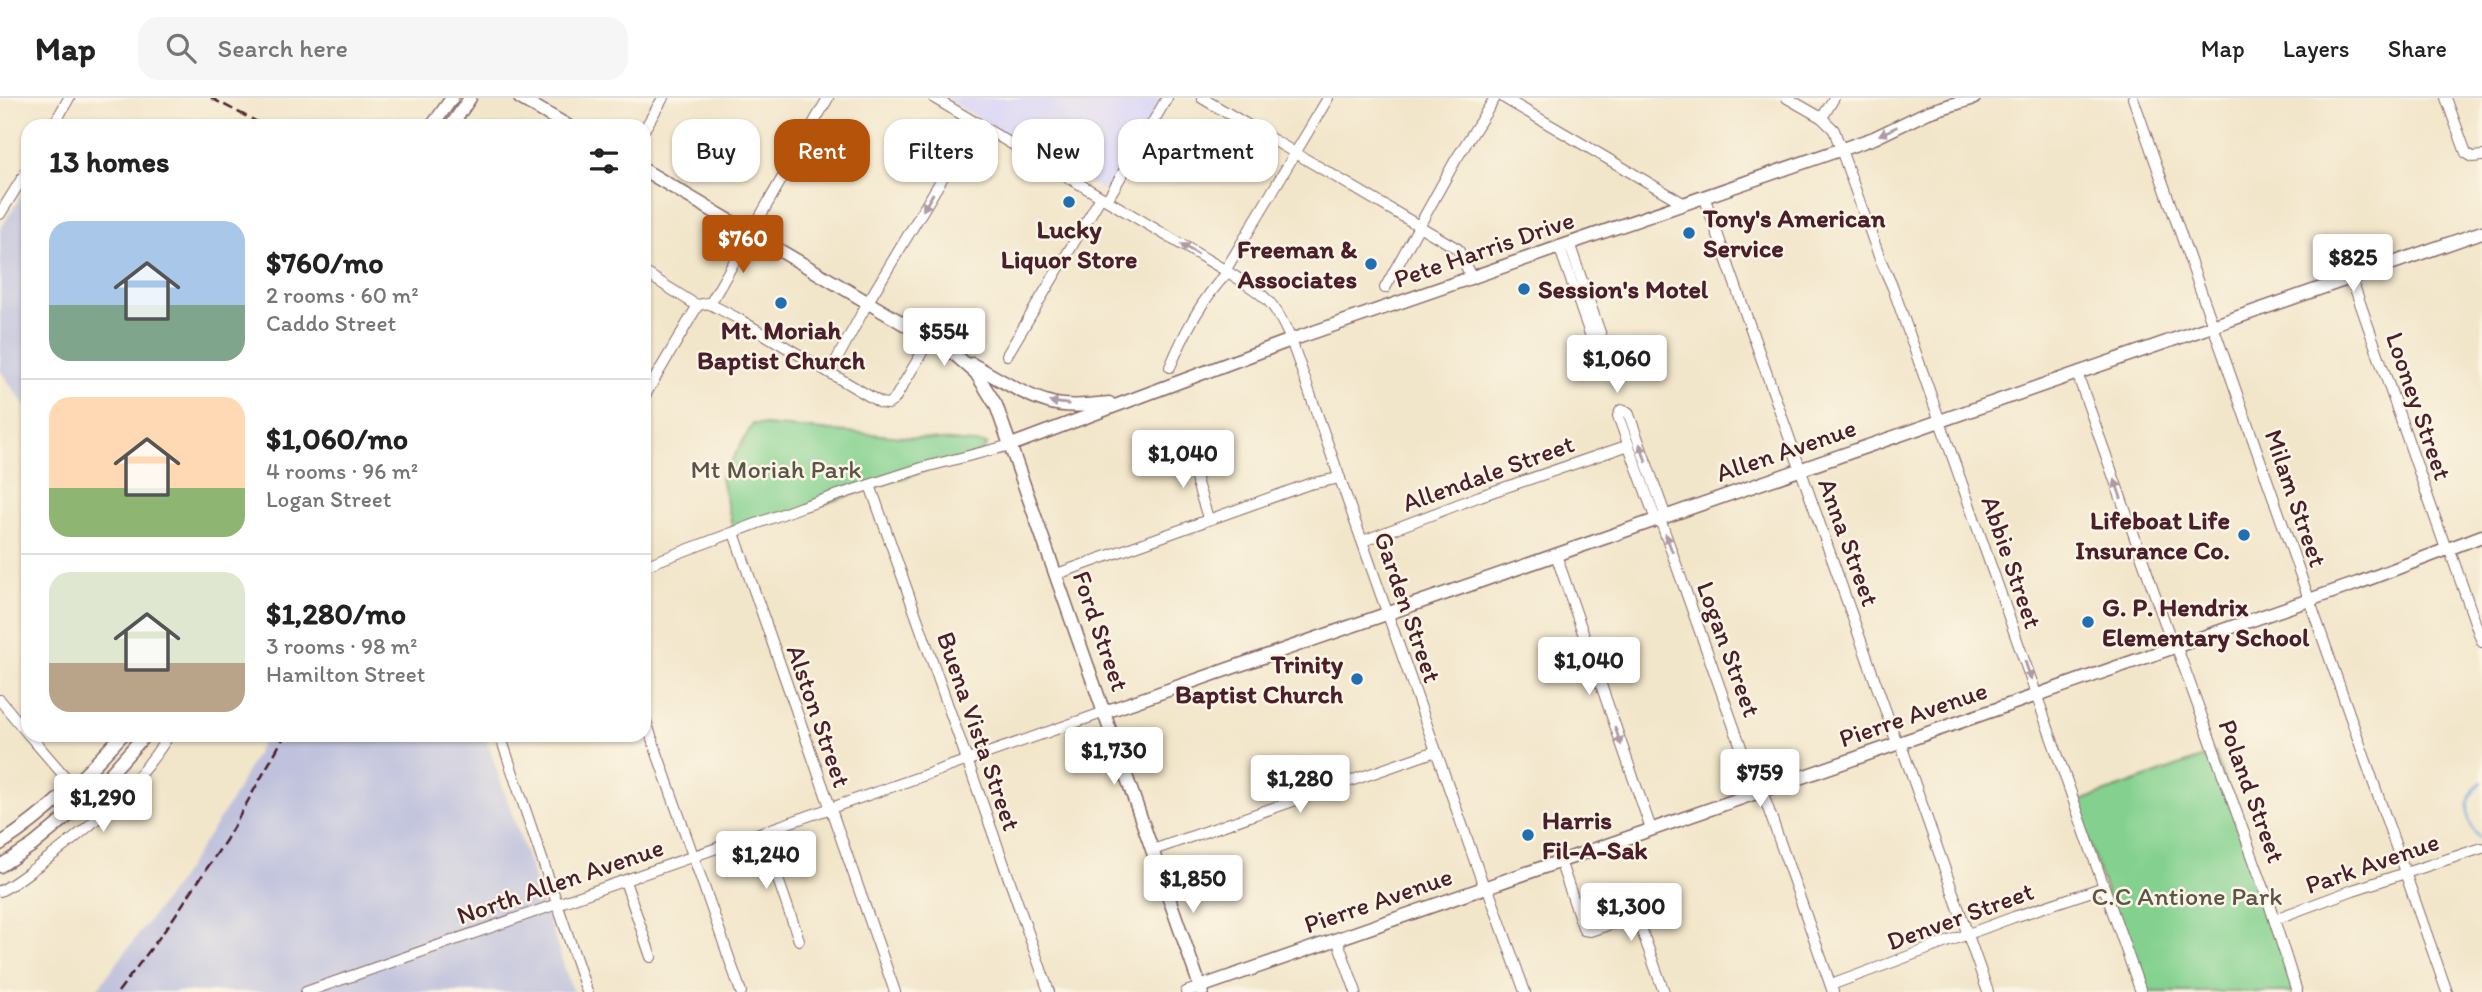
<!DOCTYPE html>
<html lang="en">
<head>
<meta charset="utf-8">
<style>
  body { margin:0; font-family:Itim,sans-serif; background:#f6f6f6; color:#222; height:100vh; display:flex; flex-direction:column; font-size:26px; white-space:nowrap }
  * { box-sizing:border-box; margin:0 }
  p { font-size:23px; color:#767676 }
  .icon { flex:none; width:38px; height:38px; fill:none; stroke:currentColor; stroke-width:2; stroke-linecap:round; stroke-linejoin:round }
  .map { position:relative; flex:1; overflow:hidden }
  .panel { position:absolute; left:21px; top:21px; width:630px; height:623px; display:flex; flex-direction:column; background:#fff; border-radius:21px; box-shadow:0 2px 5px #0004 }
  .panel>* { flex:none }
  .guide { position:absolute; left:672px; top:21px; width:665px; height:63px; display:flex; gap:14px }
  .price { position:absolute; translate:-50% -60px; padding:0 16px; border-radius:7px; background:#fff; color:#222; font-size:23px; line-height:46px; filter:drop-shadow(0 2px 4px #0008) }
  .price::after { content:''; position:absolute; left:50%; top:42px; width:21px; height:16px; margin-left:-10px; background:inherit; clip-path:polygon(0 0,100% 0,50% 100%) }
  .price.active { background:#b45309; color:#fff }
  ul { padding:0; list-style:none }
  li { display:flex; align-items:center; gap:21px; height:175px; padding:0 28px }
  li+li { border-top:2px solid #e0e0e0 }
  li span { display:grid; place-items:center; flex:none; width:196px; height:140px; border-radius:21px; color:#555 }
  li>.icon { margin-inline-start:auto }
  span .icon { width:84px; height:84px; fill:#fffc; stroke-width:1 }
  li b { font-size:30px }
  h2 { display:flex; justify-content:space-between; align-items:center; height:84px; padding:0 28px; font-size:30px }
  .tag { padding:0 24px; border-radius:21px; background:#fff; box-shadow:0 2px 5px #0004; font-size:24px; line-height:63px }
  .tag.active { background:#b45309; color:#fff }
  header { display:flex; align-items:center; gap:42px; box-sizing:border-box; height:98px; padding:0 35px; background:#fff; border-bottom:2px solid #e0e0e0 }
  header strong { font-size:33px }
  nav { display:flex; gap:38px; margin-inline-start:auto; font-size:24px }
  .search { width:490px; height:63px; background:#f6f6f6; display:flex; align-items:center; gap:18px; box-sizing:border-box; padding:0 24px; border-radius:21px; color:#767676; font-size:26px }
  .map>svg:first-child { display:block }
  .built { fill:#dad6f7 }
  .industrial { fill:#c0c2dd }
  .green { fill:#84d18f; stroke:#67785d; stroke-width:2 }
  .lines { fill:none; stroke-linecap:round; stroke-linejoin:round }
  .stream { stroke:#67a9db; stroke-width:2.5 }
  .minor-casing { stroke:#856563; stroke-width:12 }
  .major-casing { stroke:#856563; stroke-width:15 }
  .minor { stroke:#fff; stroke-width:10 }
  .major { stroke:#fff; stroke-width:12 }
  .rail { stroke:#4a1f2b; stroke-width:2.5; stroke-dasharray:10 5; stroke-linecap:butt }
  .oneway { fill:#ae9aa0 }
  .poi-dot { fill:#1f6fb2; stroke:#fcf5e5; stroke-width:2.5 }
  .labels { text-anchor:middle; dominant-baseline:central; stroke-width:5; stroke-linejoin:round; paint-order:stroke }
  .poi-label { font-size:26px; font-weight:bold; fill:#4a1f2b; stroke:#fcf5e5; text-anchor:start }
  .street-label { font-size:26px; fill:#4a1f2b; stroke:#fcf5e5 }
  .park-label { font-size:26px; fill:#5b5449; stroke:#fcf5e5 }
</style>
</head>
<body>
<header>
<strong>Map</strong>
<div class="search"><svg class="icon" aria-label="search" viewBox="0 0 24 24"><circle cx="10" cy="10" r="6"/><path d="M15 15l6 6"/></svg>Search here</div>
<nav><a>Map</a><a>Layers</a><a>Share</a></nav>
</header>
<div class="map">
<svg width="2482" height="894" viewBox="0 0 2482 894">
  <rect width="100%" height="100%" fill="#fcf5e5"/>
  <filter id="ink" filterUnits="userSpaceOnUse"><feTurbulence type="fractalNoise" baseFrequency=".0143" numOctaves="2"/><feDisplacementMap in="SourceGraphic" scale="14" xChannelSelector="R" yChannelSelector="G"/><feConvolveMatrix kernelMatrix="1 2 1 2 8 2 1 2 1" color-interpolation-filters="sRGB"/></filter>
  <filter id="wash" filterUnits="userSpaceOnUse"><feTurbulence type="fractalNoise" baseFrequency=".00686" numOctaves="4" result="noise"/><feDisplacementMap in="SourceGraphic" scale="28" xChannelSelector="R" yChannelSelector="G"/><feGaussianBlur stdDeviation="1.57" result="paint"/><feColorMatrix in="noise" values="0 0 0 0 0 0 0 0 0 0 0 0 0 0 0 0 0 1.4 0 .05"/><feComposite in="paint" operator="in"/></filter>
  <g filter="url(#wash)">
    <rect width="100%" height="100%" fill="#f2e6ca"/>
    <path class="built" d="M945,0H1163L1110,87L1101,92Z"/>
    <g class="industrial">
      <path d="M28,87V312L0,272V132Z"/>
      <path d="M266,637H485L573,894H95L178,784L231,703Z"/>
    </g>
    <g class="green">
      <path d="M753,326L987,346L983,354L734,435L721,380Z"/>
      <path d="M2215,655L2297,894H2141L2075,705Z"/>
    </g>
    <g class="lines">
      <path class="stream" d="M2479,740C2464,722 2463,699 2482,684"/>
    </g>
  </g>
  <g filter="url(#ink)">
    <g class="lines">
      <defs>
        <g id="minor">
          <path d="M934,0L1228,174C1265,198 1273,200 1291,242L1484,789"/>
          <path d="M1202,0L1458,151L1471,179"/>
          <path d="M1504,0L1683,105"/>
          <path d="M1787,0L1822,20"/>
          <path d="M1834,0L1822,20L1834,32L1880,161L1893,190L2141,894"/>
          <path d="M2133,0L2447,894"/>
          <path d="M2446,0L2466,55L2473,59L2482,58"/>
          <path d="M53,28L69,0"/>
          <path d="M644,32L663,0"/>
          <path d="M1704,98L1897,645"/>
          <path d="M1107,102L1167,0"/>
          <path d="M0,116L28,71"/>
          <path d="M1559,148L1596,253L1603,257L1605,249L1569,145"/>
          <path d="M1225,173L1328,0"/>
          <path d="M644,174L693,205L698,207L708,205L735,219L881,305L888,306L894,302L930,241"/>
          <path d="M2351,179L2446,451"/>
          <path d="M1385,190L1455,63L1495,0"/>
          <path d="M710,206L828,0"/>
          <path d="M1007,257L1101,99"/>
          <path d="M1170,269C1185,234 1201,202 1228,174"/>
          <path d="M830,274L868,204L976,24"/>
          <path d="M2077,275L2173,548"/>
          <path d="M644,299L698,207"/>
          <path d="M1191,355L1197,385L1208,420"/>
          <path d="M870,387L1049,894"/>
          <path d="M1660,421L1757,694"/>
          <path d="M1656,422L1618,318L1621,312L1628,314L1666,419"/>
          <path d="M734,435L895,894"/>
          <path d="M1363,443L1480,398L1629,347"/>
          <path d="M2449,450L2482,544"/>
          <path d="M1556,457L1651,731"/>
          <path d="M644,468L801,409L925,369L1011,347"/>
          <path d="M1057,476L1309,386L1340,380"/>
          <path d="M2176,547L2266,796L2297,894"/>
          <path d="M0,602L28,636"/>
          <path d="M644,618L741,894"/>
          <path d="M29,637L86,703"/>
          <path d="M500,637L587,894"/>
          <path d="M1900,644L1988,894"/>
          <path d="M1762,693L1833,894"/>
          <path d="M762,735L799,842"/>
          <path d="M1153,752L1436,653"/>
          <path d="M1560,763L1584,832L1590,833L1632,819L1638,822L1664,894"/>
          <path d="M625,783L651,859"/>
          <path d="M1487,788L1525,894"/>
          <path d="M0,793C13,787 24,778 36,769C86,734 136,689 169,637"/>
          <path d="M2275,821L2353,792L2482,750"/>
          <path d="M1337,841L1356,894"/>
          <path d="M1831,887L2014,819L2104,789"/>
          <path d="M306,894L1105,614"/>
          <path d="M1186,894L1200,889"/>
        </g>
        <g id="major">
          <path d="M520,0L568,28"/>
          <path d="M432,28L452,0"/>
          <path d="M451,28L470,0"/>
          <path d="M644,72L953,255L976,275L996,307L1202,894"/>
          <path d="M972,266C996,279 1021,296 1048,304C1067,310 1089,307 1109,305"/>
          <path d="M1011,347L1291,242L1874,40L1928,14L1974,0"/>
          <path d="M1105,614L2482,134"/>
          <path d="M0,746C47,716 85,678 122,637"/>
          <path d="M0,768L33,747L86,703L145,637"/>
          <path d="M1200,889L2358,485L2482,438"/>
        </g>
      </defs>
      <use href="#minor" class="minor-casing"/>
      <use href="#major" class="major-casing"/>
      <use href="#minor" class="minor"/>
      <use href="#major" class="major"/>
      <g class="rail">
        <path d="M211,0L265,28"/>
        <path d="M118,894L168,828L226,742L285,637"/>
      </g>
    </g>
    <defs><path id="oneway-solid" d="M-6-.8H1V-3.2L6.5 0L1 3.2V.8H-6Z" transform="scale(1.75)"/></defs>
    <g class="oneway">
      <use href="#oneway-solid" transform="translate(1888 33) rotate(155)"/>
      <use href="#oneway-solid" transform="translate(928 104) rotate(121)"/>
      <use href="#oneway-solid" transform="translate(1189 151) rotate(-149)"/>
      <use href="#oneway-solid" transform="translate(1059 305) rotate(-172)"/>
      <use href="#oneway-solid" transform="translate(1643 355) rotate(-110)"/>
      <use href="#oneway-solid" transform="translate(2118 391) rotate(-109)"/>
      <use href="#oneway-solid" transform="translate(1669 445) rotate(-110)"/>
      <use href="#oneway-solid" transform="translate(2028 572) rotate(71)"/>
      <use href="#oneway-solid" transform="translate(1618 638) rotate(71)"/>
    </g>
  </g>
  <g class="poi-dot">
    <circle cx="1069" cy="104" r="7"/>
    <circle cx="1689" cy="135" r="7"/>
    <circle cx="1371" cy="166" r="7"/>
    <circle cx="1524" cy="191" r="7"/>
    <circle cx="781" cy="205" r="7"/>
    <circle cx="2244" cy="437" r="7"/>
    <circle cx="2088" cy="524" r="7"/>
    <circle cx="1357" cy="581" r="7"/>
    <circle cx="1528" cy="737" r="7"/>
  </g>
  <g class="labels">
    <g class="poi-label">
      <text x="1703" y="120">Tony's American<tspan x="1703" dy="30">Service</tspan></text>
      <text x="1069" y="131" text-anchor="middle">Lucky<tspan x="1069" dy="30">Liquor Store</tspan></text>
      <text x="1357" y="151" text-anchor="end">Freeman &amp;<tspan x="1357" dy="30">Associates</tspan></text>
      <text x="1538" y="191">Session's Motel</text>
      <text x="781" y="232" text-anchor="middle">Mt. Moriah<tspan x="781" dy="30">Baptist Church</tspan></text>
      <text x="2230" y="422" text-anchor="end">Lifeboat Life<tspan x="2230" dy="30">Insurance Co.</tspan></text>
      <text x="2102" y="509">G. P. Hendrix<tspan x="2102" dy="30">Elementary School</tspan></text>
      <text x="1343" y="566" text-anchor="end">Trinity<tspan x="1343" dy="30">Baptist Church</tspan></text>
      <text x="1542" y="722">Harris<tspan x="1542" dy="30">Fil-A-Sak</tspan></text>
    </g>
    <g class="street-label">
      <text transform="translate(1484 151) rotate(-19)">Pete Harris Drive</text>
      <text transform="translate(2419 308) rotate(71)">Looney Street</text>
      <text transform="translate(1786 352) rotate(-19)">Allen Avenue</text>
      <text transform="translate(1488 375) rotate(-20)">Allendale Street</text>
      <text transform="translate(2296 400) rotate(71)">Milam Street</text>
      <text transform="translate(1849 444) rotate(70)">Anna Street</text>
      <text transform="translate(2012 464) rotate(71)">Abbie Street</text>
      <text transform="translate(1408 509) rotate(71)">Garden Street</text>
      <text transform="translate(1101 533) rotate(71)">Ford Street</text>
      <text transform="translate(1729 551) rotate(70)">Logan Street</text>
      <text transform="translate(1913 616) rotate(-19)">Pierre Avenue</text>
      <text transform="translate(819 618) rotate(71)">Alston Street</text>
      <text transform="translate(979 633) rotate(71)">Buena Vista Street</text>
      <text transform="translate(2252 693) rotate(70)">Poland Street</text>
      <text transform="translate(2372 765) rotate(-19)">Park Avenue</text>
      <text transform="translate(560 783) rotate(-19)">North Allen Avenue</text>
      <text transform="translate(1378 802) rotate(-19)">Pierre Avenue</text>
      <text transform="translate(1960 818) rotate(-20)">Denver Street</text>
    </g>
    <g class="park-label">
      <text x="776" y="371">Mt Moriah Park</text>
      <text x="2187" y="798">C.C Antione Park</text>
    </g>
  </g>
</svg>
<b class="price active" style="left:743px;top:177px">$760</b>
<b class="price" style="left:2353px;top:196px">$825</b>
<b class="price" style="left:944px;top:270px">$554</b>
<b class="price" style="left:1617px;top:297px">$1,060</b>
<b class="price" style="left:1183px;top:392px">$1,040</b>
<b class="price" style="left:1589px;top:599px">$1,040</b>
<b class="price" style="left:1114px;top:689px">$1,730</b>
<b class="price" style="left:1760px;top:711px">$759</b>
<b class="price" style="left:1300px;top:717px">$1,280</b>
<b class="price" style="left:103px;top:736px">$1,290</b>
<b class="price" style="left:766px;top:793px">$1,240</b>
<b class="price" style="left:1193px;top:817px">$1,850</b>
<b class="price" style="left:1631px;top:845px">$1,300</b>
<div class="guide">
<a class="tag">Buy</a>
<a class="tag active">Rent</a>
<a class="tag">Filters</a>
<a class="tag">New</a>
<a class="tag">Apartment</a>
</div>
<section class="panel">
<h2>13 homes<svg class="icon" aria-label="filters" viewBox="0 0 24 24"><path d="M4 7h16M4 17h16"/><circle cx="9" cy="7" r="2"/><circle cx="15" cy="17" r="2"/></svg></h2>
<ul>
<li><span style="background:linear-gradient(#a9c7e8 60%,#7fa58c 0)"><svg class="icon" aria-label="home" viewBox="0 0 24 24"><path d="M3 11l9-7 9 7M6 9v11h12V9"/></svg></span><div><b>$760/mo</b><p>2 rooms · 60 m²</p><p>Caddo Street</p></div></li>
<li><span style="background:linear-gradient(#ffd9b3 65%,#8fb573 0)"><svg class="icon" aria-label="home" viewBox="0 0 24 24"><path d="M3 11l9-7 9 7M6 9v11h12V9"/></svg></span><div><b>$1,060/mo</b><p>4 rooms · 96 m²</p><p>Logan Street</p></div></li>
<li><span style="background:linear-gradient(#dfe7d0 65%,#b9a48a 0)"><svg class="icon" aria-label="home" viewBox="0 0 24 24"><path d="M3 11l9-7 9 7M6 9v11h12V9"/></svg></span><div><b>$1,280/mo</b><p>3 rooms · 98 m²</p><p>Hamilton Street</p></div></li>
</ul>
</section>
</div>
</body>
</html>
